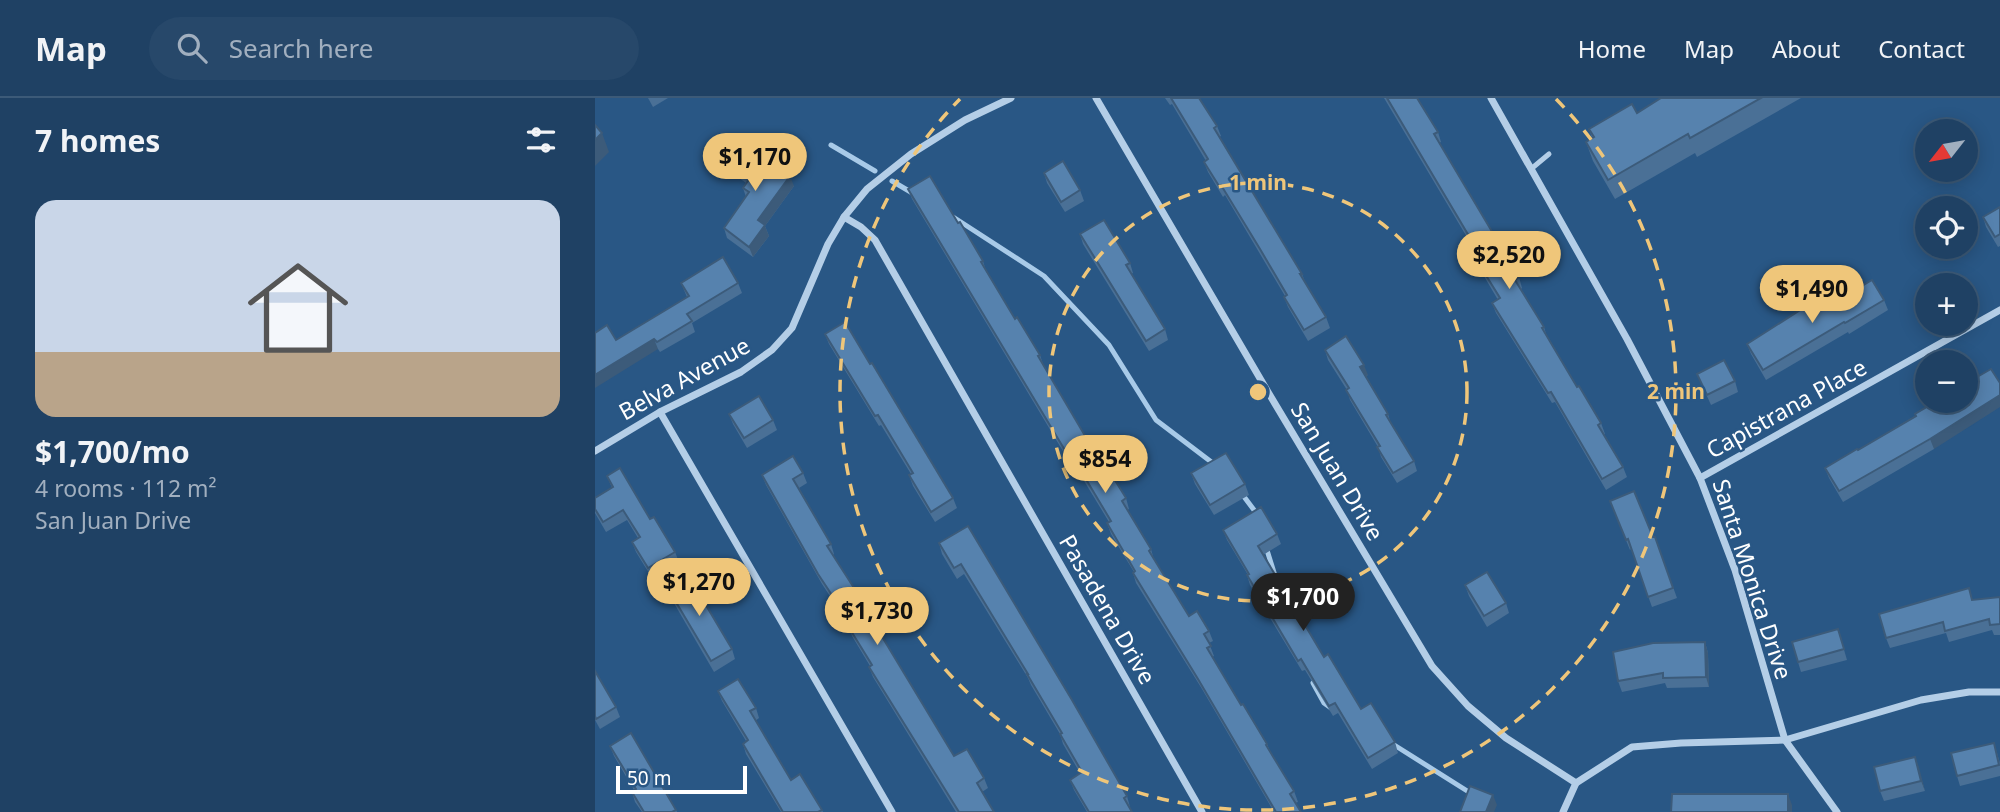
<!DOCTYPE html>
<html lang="en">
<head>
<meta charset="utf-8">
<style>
  body { margin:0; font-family:"Noto Sans",sans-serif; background:#27486a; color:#f1f3f6; height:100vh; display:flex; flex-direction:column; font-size:26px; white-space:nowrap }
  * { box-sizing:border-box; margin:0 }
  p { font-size:23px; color:#a1afbf }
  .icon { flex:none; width:38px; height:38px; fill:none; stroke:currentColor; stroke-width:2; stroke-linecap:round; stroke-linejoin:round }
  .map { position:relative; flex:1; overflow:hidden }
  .sheet { display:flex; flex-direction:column; background:#1f4164; width:595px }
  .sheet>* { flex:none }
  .needle { width:46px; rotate:239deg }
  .fabs { position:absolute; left:1320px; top:21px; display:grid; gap:14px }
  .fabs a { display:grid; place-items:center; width:63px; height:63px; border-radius:50%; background:#1f4164; box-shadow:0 4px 18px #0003,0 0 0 2px #3c5a78; font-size:35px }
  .scale { position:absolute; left:21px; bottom:18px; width:131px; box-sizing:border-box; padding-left:7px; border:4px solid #fff; border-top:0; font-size:19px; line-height:24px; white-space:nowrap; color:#fff; -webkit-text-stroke:5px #295785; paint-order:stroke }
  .price { position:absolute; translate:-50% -60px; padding:0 16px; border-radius:24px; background:#efc67a; color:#111; font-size:23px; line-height:46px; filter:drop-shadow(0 2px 4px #0008) }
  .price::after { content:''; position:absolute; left:50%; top:42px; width:21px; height:16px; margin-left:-10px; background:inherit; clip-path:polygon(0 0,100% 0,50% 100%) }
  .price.selected { background:#222; color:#fff }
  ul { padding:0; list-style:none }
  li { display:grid; align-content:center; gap:14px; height:371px; padding:0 35px }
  li span { display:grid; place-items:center; height:217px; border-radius:21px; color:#555 }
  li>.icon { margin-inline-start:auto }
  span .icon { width:126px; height:126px; fill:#fffc; stroke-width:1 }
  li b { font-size:30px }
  h2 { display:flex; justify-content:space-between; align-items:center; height:84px; padding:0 35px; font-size:30px }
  header { display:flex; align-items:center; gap:42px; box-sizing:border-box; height:98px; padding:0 35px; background:#1f4164; border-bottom:2px solid #3c5a78 }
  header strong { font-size:33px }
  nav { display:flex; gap:38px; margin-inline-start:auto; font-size:24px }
  .search { width:490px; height:63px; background:#27486a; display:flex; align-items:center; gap:18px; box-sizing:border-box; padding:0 24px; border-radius:38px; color:#a1afbf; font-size:26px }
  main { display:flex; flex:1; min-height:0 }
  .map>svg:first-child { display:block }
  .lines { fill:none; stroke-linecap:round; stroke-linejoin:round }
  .stream { stroke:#a8cae8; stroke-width:5 }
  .service { stroke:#b4cee7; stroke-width:5 }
  .minor { stroke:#b4cee7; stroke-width:7 }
  .wall { fill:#4a7096 }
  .shaded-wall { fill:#3c5b7a }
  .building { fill:#5682ae; stroke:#3c5b7a; stroke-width:2 }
  .ring { fill:none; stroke:#efc67a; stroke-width:3.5; stroke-dasharray:12 9 }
  .labels { text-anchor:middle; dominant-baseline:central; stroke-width:5; stroke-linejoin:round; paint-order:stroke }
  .street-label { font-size:23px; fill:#fff; stroke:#295785 }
  .centre { fill:#efc67a; stroke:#295785; stroke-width:3.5 }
  .ring-label { font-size:21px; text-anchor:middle; font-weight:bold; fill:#efc67a; stroke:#295785; stroke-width:5; stroke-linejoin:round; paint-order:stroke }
</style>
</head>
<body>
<header>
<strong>Map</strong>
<div class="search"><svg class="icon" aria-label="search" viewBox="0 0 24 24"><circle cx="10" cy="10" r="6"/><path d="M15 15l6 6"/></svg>Search here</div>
<nav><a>Home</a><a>Map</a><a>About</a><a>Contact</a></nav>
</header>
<main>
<section class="sheet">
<h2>7 homes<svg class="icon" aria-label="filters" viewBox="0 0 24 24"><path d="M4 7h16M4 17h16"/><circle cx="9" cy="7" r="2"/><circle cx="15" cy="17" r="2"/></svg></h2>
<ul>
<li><span style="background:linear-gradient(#c9d6e8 70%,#b9a48a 0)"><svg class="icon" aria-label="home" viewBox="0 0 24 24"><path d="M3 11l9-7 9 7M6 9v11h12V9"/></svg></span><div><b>$1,700/mo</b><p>4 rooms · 112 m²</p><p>San Juan Drive</p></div></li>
</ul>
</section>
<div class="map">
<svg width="1405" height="714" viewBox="0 0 1405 714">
  <rect width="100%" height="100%" fill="#295785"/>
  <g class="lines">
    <g class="stream">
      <path d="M236,47L280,73"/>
      <path d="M297,83L319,96"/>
      <path d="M355,117L449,178L514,247L561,322L619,366"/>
      <path d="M647,396L659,412L661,420"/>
      <path d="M671,449L682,484"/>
      <path d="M718,585L729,605L736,610"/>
      <path d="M796,645L877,696"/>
    </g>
    <path class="service" d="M936,71L954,56"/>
    <g class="minor">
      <path d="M501,0L673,294L837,568L873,608L911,640L981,685"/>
      <path d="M896,0L1032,241L1105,380L1140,472L1190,642L1242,714"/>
      <path d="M249,119L266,129L280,142L607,714"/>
      <path d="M65,314L297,714"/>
      <path d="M0,353L65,314L146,274L177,252L197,230L233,146L249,119L272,91L316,56L370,22L416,0"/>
      <path d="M1105,380L1405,212"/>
      <path d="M968,714L981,685L1037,649L1086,645L1190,642L1326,602L1374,594H1405"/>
    </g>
  </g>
  <g class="wall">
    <path d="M53,0H73L58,9Z"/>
    <path d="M570,0H604L622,28L626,38L624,39L707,176L710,184L731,219L735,230L713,243L693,209L689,199L690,198L668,161L630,97L628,99L613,74L609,64L611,63L577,6L575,7Z"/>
    <path d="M789,0H822L843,34L846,44L844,45L924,179L927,190L926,191L949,229L952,239L982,289L1006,325L1010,336H1009L1028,369L1032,379L1011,392L960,304L957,305L901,215L897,205L903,202L883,168L879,158L882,156Z"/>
    <path d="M1066,0H1206L1102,59L1100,55L1020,101L998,63L991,44L997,40L994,31L1042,15Z"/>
    <path d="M136,66L199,88L170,128L174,138L158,159L132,140L129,130L151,99L148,90L151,85L139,76Z"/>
    <path d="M449,75L485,92L489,103L470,114L452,85Z"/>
    <path d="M313,91L363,125L388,163L391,173L420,221L445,257L448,266L506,365L531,400L534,411L532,412L556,451L559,462L594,518L614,533L618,543L614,545L619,558L617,559L646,607L672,646L675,653L699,693L703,704L700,705L706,714H679L607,591L541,485L538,475L539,474L516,436L512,425L514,424L483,373L481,375L317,101Z"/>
    <path d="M1405,109V148L1403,149L1391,129L1388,119Z"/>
    <path d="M485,136L535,165L538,175L536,176L570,231L573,242L554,253L488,146Z"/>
    <path d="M86,185H143L147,195L97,225L100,234L65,254L63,251L21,242L92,199Z"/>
    <path d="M1289,202L1293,212L1254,236L1253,234L1171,282L1156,256L1152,246L1230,210Z"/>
    <path d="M230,236L358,400L362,410L340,424L318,388L314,377L316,376L286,327L284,328L234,246Z"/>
    <path d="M730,252L773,277L771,278L793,316L796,326L819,363L822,373L802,385L786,359L783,349L755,302L752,292L733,262Z"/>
    <path d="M1102,276L1140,283L1143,294L1116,307Z"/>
    <path d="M1342,303L1339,351L1248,404L1234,380L1230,370L1263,352L1320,318Z"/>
    <path d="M134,316L178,322L182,332L152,350L138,326Z"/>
    <path d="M208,375L212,385L204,390L236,446L239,456L238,457L359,658L389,680L393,690L387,694L399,714H361L278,579L274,569L275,568L257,538L254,527L227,486L171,387L167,377Z"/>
    <path d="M596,375L650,386L654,397L619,417L600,386Z"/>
    <path d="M12,378L55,421L80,454L84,464L57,480L41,454L37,444L43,440L32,422L11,434L0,415V400L17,390Z"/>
    <path d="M1019,413L1058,439H1060L1082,500L1057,509L1036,451L1035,452Z"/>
    <path d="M373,428L532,698L535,709L534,710L537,714H492L479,692L475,682L485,675L468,646L465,636L436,587L433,580L369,476L362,481L347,456L344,445Z"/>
    <path d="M628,432L682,436L686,446L668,457L729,559L766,611L800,644L803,655L777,671L743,615L738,618L710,572L707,573L655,487L652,477H653L632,442Z"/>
    <path d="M870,487L911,505L914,515L892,529L874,498Z"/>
    <path d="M72,489L137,551L140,561L119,574L76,500Z"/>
    <path d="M1405,499V537H1399L1397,532L1354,544L1351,535L1295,550L1291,540L1378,502Z"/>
    <path d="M1243,531L1252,562L1206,574L1203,564Z"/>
    <path d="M1110,544L1113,555L1114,589L1072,590L1070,585L1027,594L1023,583Z"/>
    <path d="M0,573L21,609L25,619L5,631L0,622Z"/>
    <path d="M123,593L161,610L164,620L160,623L196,682L227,712L228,714H186L151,656L148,646L151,643L127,603Z"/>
    <path d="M1399,645L1405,665V678L1365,688L1362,678Z"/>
    <path d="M15,648L81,712L82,714H47L40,704L37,694L39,692L19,658Z"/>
    <path d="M1320,659L1330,693L1289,703L1285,693Z"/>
  </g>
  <g class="shaded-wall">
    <path d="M7,35L14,54L0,68V42Z"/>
    <path d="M195,78L199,88L170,128L174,138L158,159L154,149L163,122Z"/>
    <path d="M59,241L63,251L0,290V277Z"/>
    <path d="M769,267L773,277L769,279L765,269Z"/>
    <path d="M1405,297V309L1339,351L1335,341Z"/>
    <path d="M1110,544L1113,555L1114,589L1111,579Z"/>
    <path d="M1320,659L1324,669L1330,693L1326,683Z"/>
    <path d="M1193,696L1197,707V714H1193Z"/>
    <path d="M898,697L902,707L899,714H891Z"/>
  </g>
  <g class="building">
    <path d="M576,0H604L622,28L619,30L707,176H705L731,219L709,232L689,199L692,197L665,151L626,87L624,88L609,64L613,61Z"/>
    <path d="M792,0H822L843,34L839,36L924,179L920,182L949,229L947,230L982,289L984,288L1006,325L1003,327L1028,369L1007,381L956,294L953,295L897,205L905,200L879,158L884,155Z"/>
    <path d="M1066,0H1166L1095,40L1093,36L1013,82L991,44L999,39L994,31L1037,6L1042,15Z"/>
    <path d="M0,27L7,35L0,42Z"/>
    <path d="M151,45L195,78L163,122L170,127L154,149L129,130L154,94L148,90L155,80L136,66Z"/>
    <path d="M468,63L485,92L466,104L449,75Z"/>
    <path d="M335,78L363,125L365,124L388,163L386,164L420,221L422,219L445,257L443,258L506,365L508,363L531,400L527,403L556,451L554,453L594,518L602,513L614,533L609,536L616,548L612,550L646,607L648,606L672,646L671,647L699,693L695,696L706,714H681L603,581L538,475L540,473L512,425L516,423L480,363L477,364L313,91Z"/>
    <path d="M1405,109V136L1400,139L1388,119Z"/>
    <path d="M509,122L535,165L531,167L570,231L551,243L485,136Z"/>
    <path d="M128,159L143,185L92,216L97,223L62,244L59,241L0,277V235L12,227L21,242L94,198L86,185Z"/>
    <path d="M1277,182L1289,202L1250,225L1249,224L1168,272L1152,246L1224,200L1230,210Z"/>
    <path d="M250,224L275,266L277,265L358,400L336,414L314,377L318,375L283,317L280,318L230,236Z"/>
    <path d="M751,238L769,267L765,269L793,316L791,317L819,363L798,375L782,349L785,348L751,292L754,290L730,252Z"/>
    <path d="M1129,262L1140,283L1112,297L1102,276Z"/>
    <path d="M1396,271L1405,285V297L1335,341L1244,393L1230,370L1262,351L1263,352L1321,318L1320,316L1342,303H1370V286Z"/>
    <path d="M164,298L178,322L149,340L134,316Z"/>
    <path d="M631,355L650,386L615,407L596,375Z"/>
    <path d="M198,358L208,375L198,381L236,446L232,448L261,493L260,494L359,658L372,651L389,680L382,685L399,714H364L274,569L277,567L253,528L256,526L223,476L167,377Z"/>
    <path d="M25,370L55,421L59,419L80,454L53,470L37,444L45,439L28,412L8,424L0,411V400L18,389L12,378Z"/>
    <path d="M1039,393L1058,439H1060L1078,490L1053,499L1033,441L1031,442L1015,403Z"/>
    <path d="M666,409L682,436L663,448L729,559L733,556L766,611L776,605L800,644L773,660L740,605L734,608L706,561L703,563L652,477L654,476L628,432Z"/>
    <path d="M373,428L477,602L532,698L529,700L537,714H494L475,682L487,674L465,636L467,635L432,576H433L366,466L359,470L344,445Z"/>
    <path d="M892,474L911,505L889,518L870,487Z"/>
    <path d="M93,477L137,551L116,563L72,489Z"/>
    <path d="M1374,490L1377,502L1405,499V526L1395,527L1394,521L1350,533L1348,524L1291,540L1284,516Z"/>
    <path d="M1243,531L1249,551L1203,564L1197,544Z"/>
    <path d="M1110,544L1111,579L1068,580V575L1023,583L1018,554L1058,545Z"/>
    <path d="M0,573L21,609L1,621L0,618Z"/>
    <path d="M143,581L161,610L155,613L196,682L205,676L227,712L223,714H188L148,646L153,642L123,593Z"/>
    <path d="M36,635L81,712L77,714H49L37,694L41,691L15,648Z"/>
    <path d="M1399,645L1404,667L1362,678L1356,655Z"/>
    <path d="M1320,659L1326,683L1285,693L1279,669Z"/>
    <path d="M875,688L898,697L891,714H865Z"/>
    <path d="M1077,696H1193V714H1076Z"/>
  </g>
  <g class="ring">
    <circle cx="663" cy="294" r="209"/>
    <path d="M961 1A418 418 0 1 1 365 1"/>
  </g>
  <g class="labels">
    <g class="street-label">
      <text transform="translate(89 280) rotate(-29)">Belva Avenue</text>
      <text transform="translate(1191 310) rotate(-29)">Capistrana Place</text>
      <text transform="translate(743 373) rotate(59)">San Juan Drive</text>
      <text transform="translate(1158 481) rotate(72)">Santa Monica Drive</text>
      <text transform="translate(513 511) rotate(60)">Pasadena Drive</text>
    </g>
  </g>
  <circle cx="663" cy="294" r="10" class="centre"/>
  <g class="ring-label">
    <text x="663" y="92">1 min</text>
    <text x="1081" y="301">2 min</text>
  </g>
</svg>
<div class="fabs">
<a><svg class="needle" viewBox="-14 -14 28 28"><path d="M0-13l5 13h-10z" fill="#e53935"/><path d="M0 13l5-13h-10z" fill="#a1afbf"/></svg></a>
<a><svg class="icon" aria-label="locate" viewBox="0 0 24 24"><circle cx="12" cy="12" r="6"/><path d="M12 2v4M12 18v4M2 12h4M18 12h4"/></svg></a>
<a>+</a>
<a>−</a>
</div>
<div class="scale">50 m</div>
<b class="price" style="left:160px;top:95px">$1,170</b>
<b class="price" style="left:914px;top:193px">$2,520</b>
<b class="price" style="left:1217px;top:227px">$1,490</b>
<b class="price" style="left:510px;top:397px">$854</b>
<b class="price" style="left:104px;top:520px">$1,270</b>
<b class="price selected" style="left:708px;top:535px">$1,700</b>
<b class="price" style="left:282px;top:549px">$1,730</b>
</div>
</main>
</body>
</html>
